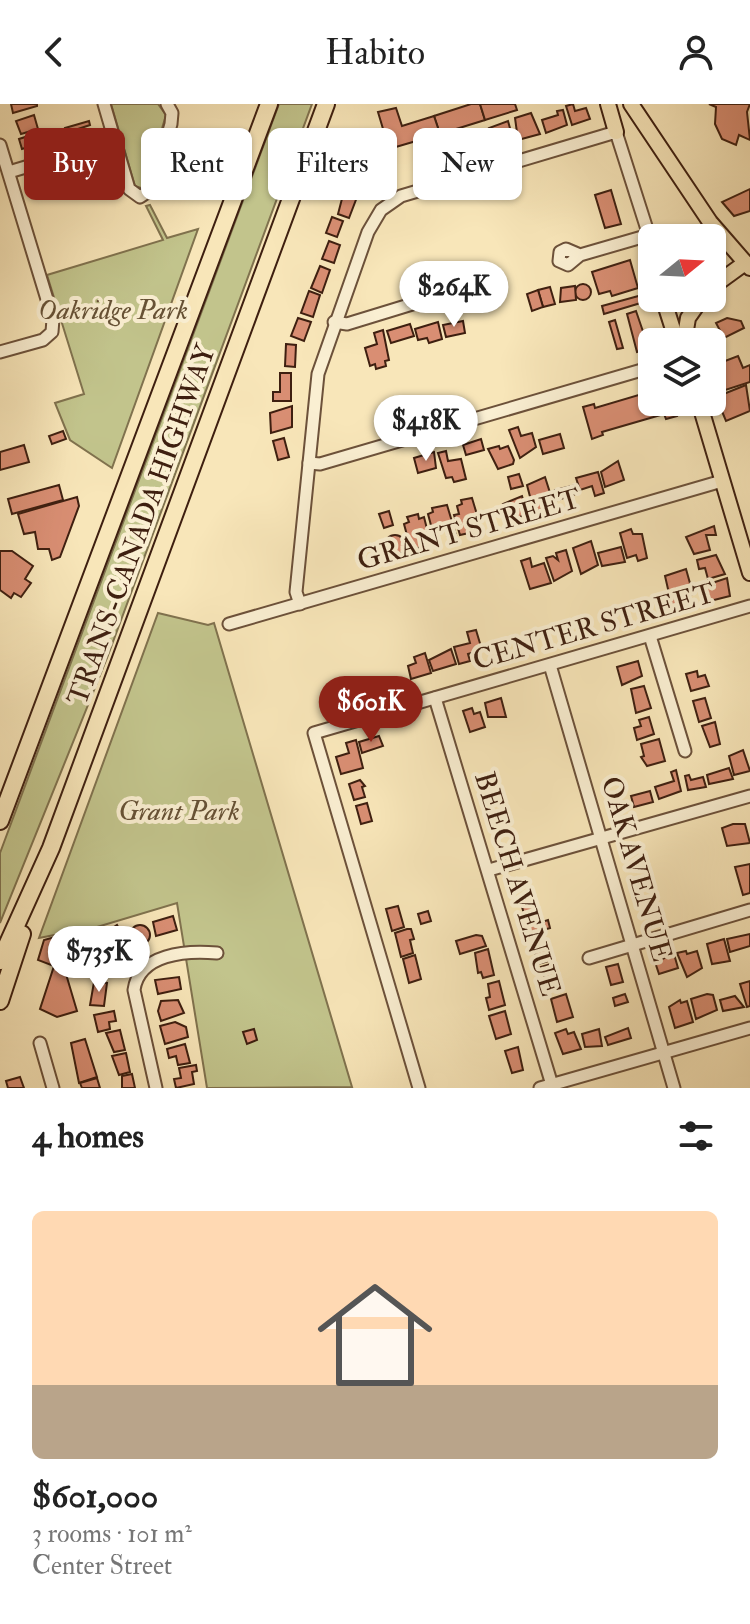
<!DOCTYPE html>
<html lang="en">
<head>
<meta charset="utf-8">
<style>
  body { margin:0; font-family:"IM FELL Double Pica",serif; background:#f2f2f2; color:#222; height:100vh; display:flex; flex-direction:column; font-size:30px; white-space:nowrap }
  * { box-sizing:border-box; margin:0 }
  p { font-size:26px; color:#767676 }
  .icon { flex:none; width:44px; height:44px; fill:none; stroke:currentColor; stroke-width:2; stroke-linecap:round; stroke-linejoin:round }
  .map { position:relative; height:984px; overflow:hidden }
  .side { display:flex; flex-direction:column; background:#fff; flex:1 }
  .side>* { flex:none }
  .guide { position:absolute; left:24px; top:24px; width:702px; height:72px; display:flex; gap:16px }
  .needle { width:52px; rotate:72deg }
  .tools { position:absolute; left:638px; top:120px; display:grid; gap:16px }
  .tools a { display:grid; place-items:center; width:88px; height:88px; border-radius:12px; background:#fff; box-shadow:0 2px 6px #0004; font-size:40px }
  .price { position:absolute; translate:-50% -68px; padding:0 18px; border-radius:28px; background:#fff; color:#222; font-size:26px; line-height:52px; filter:drop-shadow(0 2px 4px #0008) }
  .price::after { content:''; position:absolute; left:50%; top:48px; width:24px; height:18px; margin-left:-12px; background:inherit; clip-path:polygon(0 0,100% 0,50% 100%) }
  .price.selected { background:#8f2418; color:#fff }
  ul { padding:0; list-style:none }
  li { display:grid; align-content:center; gap:16px; height:424px; padding:0 32px }
  li+li { border-top:2px solid #e0e0e0 }
  li span { display:grid; place-items:center; height:248px; border-radius:12px; color:#555 }
  li>.icon { margin-inline-start:auto }
  span .icon { width:144px; height:144px; fill:#fffc; stroke-width:1 }
  li b { font-size:34px }
  h2 { display:flex; justify-content:space-between; align-items:center; height:96px; padding:0 32px; font-size:34px }
  .chip { padding:0 28px; border-radius:12px; background:#fff; box-shadow:0 2px 6px #0004; font-size:28px; line-height:72px }
  .chip.selected { background:#8f2418; color:#fff }
  header { display:flex; justify-content:space-between; align-items:center; height:104px; padding:0 32px; background:#fff; font-size:36px; font-weight:600 }
  .map>svg:first-child { display:block }
  .green { fill:#c2c48c; stroke:#80724e; stroke-width:2 }
  .building { fill:#d98e73; stroke:#3e1f10; stroke-width:2 }
  .lines { fill:none; stroke-linecap:round; stroke-linejoin:round }
  .minor-casing { stroke:#6c513a; stroke-width:15 }
  .major-casing { stroke:#3e1f10; stroke-width:18 }
  .highway-casing { stroke:#3e1f10; stroke-width:20 }
  .minor { stroke:#faefd2; stroke-width:11 }
  .major { stroke:#f8e6b9; stroke-width:14 }
  .highway { stroke:#f8e6b9; stroke-width:16 }
  .labels { text-anchor:middle; dominant-baseline:central; stroke-width:8; stroke-linejoin:round; paint-order:stroke }
  .park-label { font-size:28px; font-style:italic; fill:#665135; stroke:#faefd2 }
  .street-label { font-size:28px; fill:#3e1f10; stroke:#faefd2 }
</style>
</head>
<body>
<header><svg class="icon" aria-label="back" viewBox="0 0 24 24"><path d="M15 5l-7 7 7 7"/></svg>Habito<svg class="icon" aria-label="person" viewBox="0 0 24 24"><circle cx="12" cy="8" r="4"/><path d="M4 21q1-7 8-7t8 7"/></svg></header>
<div class="map">
<svg width="750" height="984" viewBox="0 0 750 984">
  <rect width="100%" height="100%" fill="#f8e6b9"/>
  <filter id="stains"><feTurbulence type="fractalNoise" baseFrequency=".0025" numOctaves="4"/><feColorMatrix values="0 0 0 0 .2 0 0 0 0 .09 0 0 0 0 .02 0 0 0 .5 -.17"/></filter>
  <radialGradient id="worn" r=".72"><stop offset=".6" stop-color="#630" stop-opacity="0"/><stop offset="1" stop-color="#630" stop-opacity=".3"/></radialGradient>
  <g class="green">
    <path d="M111,0H158L166,11L144,85L135,82Z"/>
    <path d="M279,0H312L107,554L0,819V749Z"/>
    <path d="M150,101L167,134L198,125L112,364L70,336L55,299L84,290L47,171L163,136L146,102Z"/>
    <path d="M158,509L208,521L214,519L352,983L207,984L177,799L57,835L60,830L39,834Z"/>
  </g>
  <g class="building">
    <path d="M11,0H37V2L13,9Z"/>
    <path d="M471,0H480L485,16L440,30L434,12Z"/>
    <path d="M480,0H515L517,6L485,16Z"/>
    <path d="M573,0L575,7L586,4L590,15L572,21L566,2Z"/>
    <path d="M709,0H750L747,8L750,36L739,31L736,41L722,35L715,20L716,3Z"/>
    <path d="M396,4L402,22L434,12L440,30L389,45L378,8Z"/>
    <path d="M563,6L567,21L546,29L542,16L558,11L557,7Z"/>
    <path d="M531,9L540,30L518,36L515,14Z"/>
    <path d="M34,11L38,25L21,30L16,17Z"/>
    <path d="M89,17L90,21L66,29L65,24Z"/>
    <path d="M508,17L513,35L497,45L489,24Z"/>
    <path d="M44,27L47,37L22,45L19,35Z"/>
    <path d="M370,41L394,68L386,76L361,49Z"/>
    <path d="M345,59L371,83L364,91L338,67Z"/>
    <path d="M750,85V107L734,112L722,98Z"/>
    <path d="M611,86L621,120L605,124L595,91Z"/>
    <path d="M344,87L357,93L349,114L338,110Z"/>
    <path d="M332,113L343,117L337,133L326,129Z"/>
    <path d="M329,137L340,141L334,159L322,155Z"/>
    <path d="M630,156L638,184L612,192L610,187L599,190L592,168Z"/>
    <path d="M320,162L330,166L322,189L311,184Z"/>
    <circle cx="583" cy="188" r="8"/>
    <path d="M575,182L576,196L560,198L561,184Z"/>
    <path d="M550,183L555,200L543,203L538,186Z"/>
    <path d="M538,186L543,203L532,207L527,190Z"/>
    <path d="M309,187L320,191L313,213L301,209Z"/>
    <path d="M642,191L644,198L604,210L602,202Z"/>
    <path d="M636,207L649,245L637,248L627,210Z"/>
    <path d="M298,214L311,218L304,237L291,232Z"/>
    <path d="M727,214L741,217L744,224L724,234L716,219Z"/>
    <path d="M615,216L623,244L617,245L609,218Z"/>
    <path d="M463,217L465,229L446,233L443,221Z"/>
    <path d="M438,218L442,235L429,239L427,234L418,236L415,225Z"/>
    <path d="M410,220L414,232L391,239L387,227Z"/>
    <path d="M383,226L389,256L385,257L386,262L376,265L375,260L370,262L365,244L377,240L374,229Z"/>
    <path d="M286,240L296,241L295,263L285,262Z"/>
    <path d="M738,252L743,264L750,261V278L713,290L712,262Z"/>
    <path d="M280,269H291V297H273V288H280Z"/>
    <path d="M746,281L750,307L726,317L716,293Z"/>
    <path d="M652,287V298H673L677,312L666,315L664,310L602,328L603,331L592,335L583,303L594,300L595,304Z"/>
    <path d="M292,302V323L271,329L270,309Z"/>
    <path d="M518,323L521,332L532,329L536,343L520,354L509,326Z"/>
    <path d="M63,327L66,335L52,340L49,332Z"/>
    <path d="M560,330L564,344L543,350L539,336Z"/>
    <path d="M284,334L289,353L278,356L273,337Z"/>
    <path d="M481,335L484,346L466,351L463,341Z"/>
    <path d="M24,341L29,358L0,366V348Z"/>
    <path d="M499,342L500,345L508,342L514,356L513,360L498,365L488,345Z"/>
    <path d="M446,347L448,357L461,355L466,375L454,378L452,373L446,374L438,349Z"/>
    <path d="M434,348L436,364L418,369L414,354Z"/>
    <path d="M618,357L624,376L605,383L601,368Z"/>
    <path d="M598,368L604,389L595,392L592,382L580,386L576,374Z"/>
    <path d="M519,370L523,382L511,385L508,373Z"/>
    <path d="M545,373L551,392L540,396L543,405L534,408L527,381Z"/>
    <path d="M59,381L63,396L12,410L8,395Z"/>
    <path d="M576,381L579,389L558,396L555,386Z"/>
    <path d="M522,392L527,410L510,417L503,400Z"/>
    <path d="M77,393L79,402L60,453L52,456L49,445H38L35,428L24,430L18,410Z"/>
    <path d="M472,394L478,414L466,419L469,429L460,431L454,411L459,410L457,402L462,400L461,396Z"/>
    <path d="M447,401L456,431L448,433L445,421L432,425L428,410L433,408L432,404Z"/>
    <path d="M389,407L393,421L384,424L379,410Z"/>
    <path d="M418,410L419,415L424,413L428,429L418,434L421,443L411,446L404,420L409,418L407,413Z"/>
    <path d="M714,422L716,431H706L710,446L694,450L686,433Z"/>
    <path d="M631,425L633,430H642L647,454L638,457L636,451L627,454L620,429Z"/>
    <circle cx="395" cy="441" r="10"/>
    <path d="M591,437L598,461L581,470L573,444Z"/>
    <path d="M621,443L625,458L602,462L598,449Z"/>
    <path d="M566,446L572,467L554,477L546,454L553,452L558,456L556,449Z"/>
    <path d="M0,447H12L33,462L25,475L31,479L21,493L14,489L11,494L0,486Z"/>
    <path d="M716,451L725,470L708,475L705,464L699,465L697,456Z"/>
    <path d="M530,454L532,463L544,459L551,479L530,485L521,457Z"/>
    <path d="M686,465L693,490L678,493L681,504L673,507L665,472Z"/>
    <path d="M727,474L730,492L706,498L703,482Z"/>
    <path d="M476,526L482,546L468,550L470,557L459,560L454,543L470,539L467,528Z"/>
    <path d="M451,545L456,560L433,567L429,556Z"/>
    <path d="M425,549L431,569L411,575L408,562L416,559L414,553Z"/>
    <path d="M638,557L642,572L622,581L617,563Z"/>
    <path d="M697,567L698,573L705,571L709,582L691,587L686,570Z"/>
    <path d="M644,582L651,604L636,609L631,585Z"/>
    <path d="M501,594L506,613H488L485,599Z"/>
    <path d="M705,594L711,614L699,618L693,597Z"/>
    <path d="M472,604L474,610L480,608L485,623L470,628L463,607Z"/>
    <path d="M649,613L654,630L637,636L634,624L641,622L639,616Z"/>
    <path d="M715,618L720,640L710,643L702,622Z"/>
    <path d="M379,632L383,642L362,649L359,638Z"/>
    <path d="M659,635L665,657L647,662L641,653L644,652L641,640Z"/>
    <path d="M356,636L363,664L341,670L336,653L349,649L346,639Z"/>
    <path d="M743,646L750,667L734,671L729,652Z"/>
    <path d="M729,664L733,675L709,680L707,671Z"/>
    <path d="M676,666L681,687L659,695L655,683L674,677L671,668Z"/>
    <path d="M689,671L691,676L703,673L706,683L688,686L685,672Z"/>
    <path d="M360,676L365,682L362,683L365,693L354,696L349,680Z"/>
    <path d="M650,687L653,698L634,703L631,692Z"/>
    <path d="M367,699L372,717L361,720L356,702Z"/>
    <path d="M733,720H745L750,739L727,742L722,724Z"/>
    <path d="M750,760V789L743,791L735,763Z"/>
    <path d="M537,799L542,818L548,816L550,824L530,830L522,803Z"/>
    <path d="M398,802L404,823L392,827L386,805Z"/>
    <path d="M428,807L431,817L421,820L418,810Z"/>
    <path d="M173,812L177,826L156,832L153,818Z"/>
    <path d="M117,821L131,847L123,851L120,843L109,846L102,831Z"/>
    <circle cx="140" cy="831" r="10"/>
    <path d="M407,825H411L414,835L410,836L413,849L401,853L395,829Z"/>
    <path d="M750,830V842L730,848L727,835Z"/>
    <path d="M476,831L482,832L486,842L460,850L456,837Z"/>
    <path d="M55,833L77,907L57,913L40,905L54,862L38,856L44,836Z"/>
    <path d="M544,834L552,856L538,860L532,837Z"/>
    <path d="M724,835L730,857L712,860L707,840Z"/>
    <path d="M488,845L494,871L483,874L481,868L478,869L475,849Z"/>
    <path d="M686,847L687,850L697,847L702,864L687,873L677,849Z"/>
    <path d="M674,850L678,864L659,870L655,858Z"/>
    <path d="M415,851L421,875L409,879L403,855Z"/>
    <path d="M106,852L115,857L106,875L96,870Z"/>
    <path d="M554,859L560,883L549,886L541,863Z"/>
    <path d="M618,860L623,878L611,881L606,863Z"/>
    <path d="M179,873L181,885L158,890L155,876Z"/>
    <path d="M499,877L505,901L489,906L486,894L490,893L488,880Z"/>
    <path d="M750,877V902L747,903L740,880Z"/>
    <path d="M94,878L107,879L104,902L90,901Z"/>
    <path d="M566,890L573,913L557,918L551,895Z"/>
    <path d="M625,890L628,898L615,902L613,894Z"/>
    <path d="M707,890L713,891L717,906L696,915L691,895Z"/>
    <path d="M735,892L744,903L723,907L720,896Z"/>
    <path d="M178,896L184,909L161,917L158,907L161,897Z"/>
    <path d="M680,896L681,899L687,897L693,918L675,924L669,903Z"/>
    <path d="M114,907L116,917L109,918L110,925L98,928L94,911Z"/>
    <path d="M505,907L511,930L496,935L489,912Z"/>
    <path d="M175,918L186,923L188,933L165,940L160,922Z"/>
    <path d="M628,924L631,934L608,941L605,933Z"/>
    <path d="M254,925L257,936L247,940L243,928Z"/>
    <path d="M566,925L568,930L574,928L581,945L563,950L555,929Z"/>
    <path d="M599,925L602,942L585,943L582,930Z"/>
    <path d="M120,926L125,946L114,948L106,929Z"/>
    <path d="M85,935L97,973L79,979L71,939Z"/>
    <path d="M185,940L190,959L178,961L176,952L169,954L167,945Z"/>
    <path d="M518,943L523,966L512,969L505,947Z"/>
    <path d="M126,949L130,968L119,971L112,952Z"/>
    <path d="M196,961L197,967L192,968L194,980L176,984L174,975L181,974L179,964Z"/>
    <path d="M132,970L135,984H122V972Z"/>
    <path d="M20,973L24,984H8L6,977Z"/>
    <path d="M97,974L100,984H82L80,979Z"/>
  </g>
  <g class="lines">
    <defs>
      <g id="minor">
        <path d="M104,0L129,85L140,93L152,85L171,20L172,9L167,0"/>
        <path d="M0,41L53,215L52,228L43,236L0,248"/>
        <path d="M9,68L115,36"/>
        <path d="M580,151L566,145L560,148L559,157L568,161L580,151L649,131"/>
        <circle cx="455" cy="187" r="9"/>
        <path d="M677,194L693,204"/>
        <path d="M334,218L347,220L445,190"/>
        <path d="M309,359L320,360L652,263"/>
        <path d="M300,500L296,488L318,270L368,128L381,106L401,92L616,28L652,141"/>
        <path d="M229,520L722,377"/>
        <path d="M650,532L685,647"/>
        <path d="M550,561L674,984"/>
        <path d="M435,594L552,981"/>
        <path d="M489,766L750,692"/>
        <path d="M589,854L750,806"/>
        <path d="M40,939L53,984"/>
        <path d="M156,984L134,886C139,850 186,846 217,849"/>
        <path d="M419,984L314,629L750,502"/>
        <path d="M540,984L750,924"/>
      </g>
      <g id="major">
        <path d="M608,0L616,28"/>
        <path d="M631,0L710,118L750,164"/>
        <path d="M712,183L745,159"/>
        <path d="M663,194L677,238"/>
        <path d="M684,238L688,214L702,194"/>
        <path d="M699,298L750,469"/>
      </g>
      <g id="highway">
        <path d="M0,717L269,0"/>
        <path d="M0,857L51,744L326,0"/>
        <path d="M0,897L22,830"/>
      </g>
    </defs>
    <use href="#minor" class="minor-casing"/>
    <use href="#major" class="major-casing"/>
    <use href="#highway" class="highway-casing"/>
    <use href="#minor" class="minor"/>
    <use href="#major" class="major"/>
    <use href="#highway" class="highway"/>
  </g>
  <g class="labels">
    <g class="park-label">
      <text x="113" y="206">Oakridge Park</text>
      <text x="179" y="707">Grant Park</text>
    </g>
    <g class="street-label">
      <text transform="translate(142 421) rotate(-70)">TRANS-CANADA HIGHWAY</text>
      <text transform="translate(469 426) rotate(-16)">GRANT STREET</text>
      <text transform="translate(594 523) rotate(-16)">CENTER STREET</text>
      <text transform="translate(636 765) rotate(74)">OAK AVENUE</text>
      <text transform="translate(517 780) rotate(73)">BEECH AVENUE</text>
    </g>
  </g>
  <rect width="100%" height="100%" filter="url(#stains)"/>
  <rect width="100%" height="100%" fill="url(#worn)"/>
</svg>
<div class="tools">
<a><svg class="needle" viewBox="-14 -14 28 28"><path d="M0-13l5 13h-10z" fill="#e53935"/><path d="M0 13l5-13h-10z" fill="#767676"/></svg></a>
<a><svg class="icon" aria-label="layers" viewBox="0 0 24 24"><path d="M12 4l9 5-9 5-9-5zM3 14l9 5 9-5"/></svg></a>
</div>
<b class="price" style="left:454px;top:225px">$264K</b>
<b class="price" style="left:426px;top:359px">$418K</b>
<b class="price selected" style="left:371px;top:640px">$601K</b>
<b class="price" style="left:99px;top:890px">$735K</b>
<div class="guide">
<a class="chip selected">Buy</a>
<a class="chip">Rent</a>
<a class="chip">Filters</a>
<a class="chip">New</a>
</div>
</div>
<section class="side">
<h2>4 homes<svg class="icon" aria-label="filters" viewBox="0 0 24 24"><path d="M4 7h16M4 17h16"/><circle cx="9" cy="7" r="2"/><circle cx="15" cy="17" r="2"/></svg></h2>
<ul>
<li><span style="background:linear-gradient(#ffd9b3 70%,#b9a48a 0)"><svg class="icon" aria-label="home" viewBox="0 0 24 24"><path d="M3 11l9-7 9 7M6 9v11h12V9"/></svg></span><div><b>$601,000</b><p>3 rooms · 101 m²</p><p>Center Street</p></div></li>
</ul>
</section>
</body>
</html>
